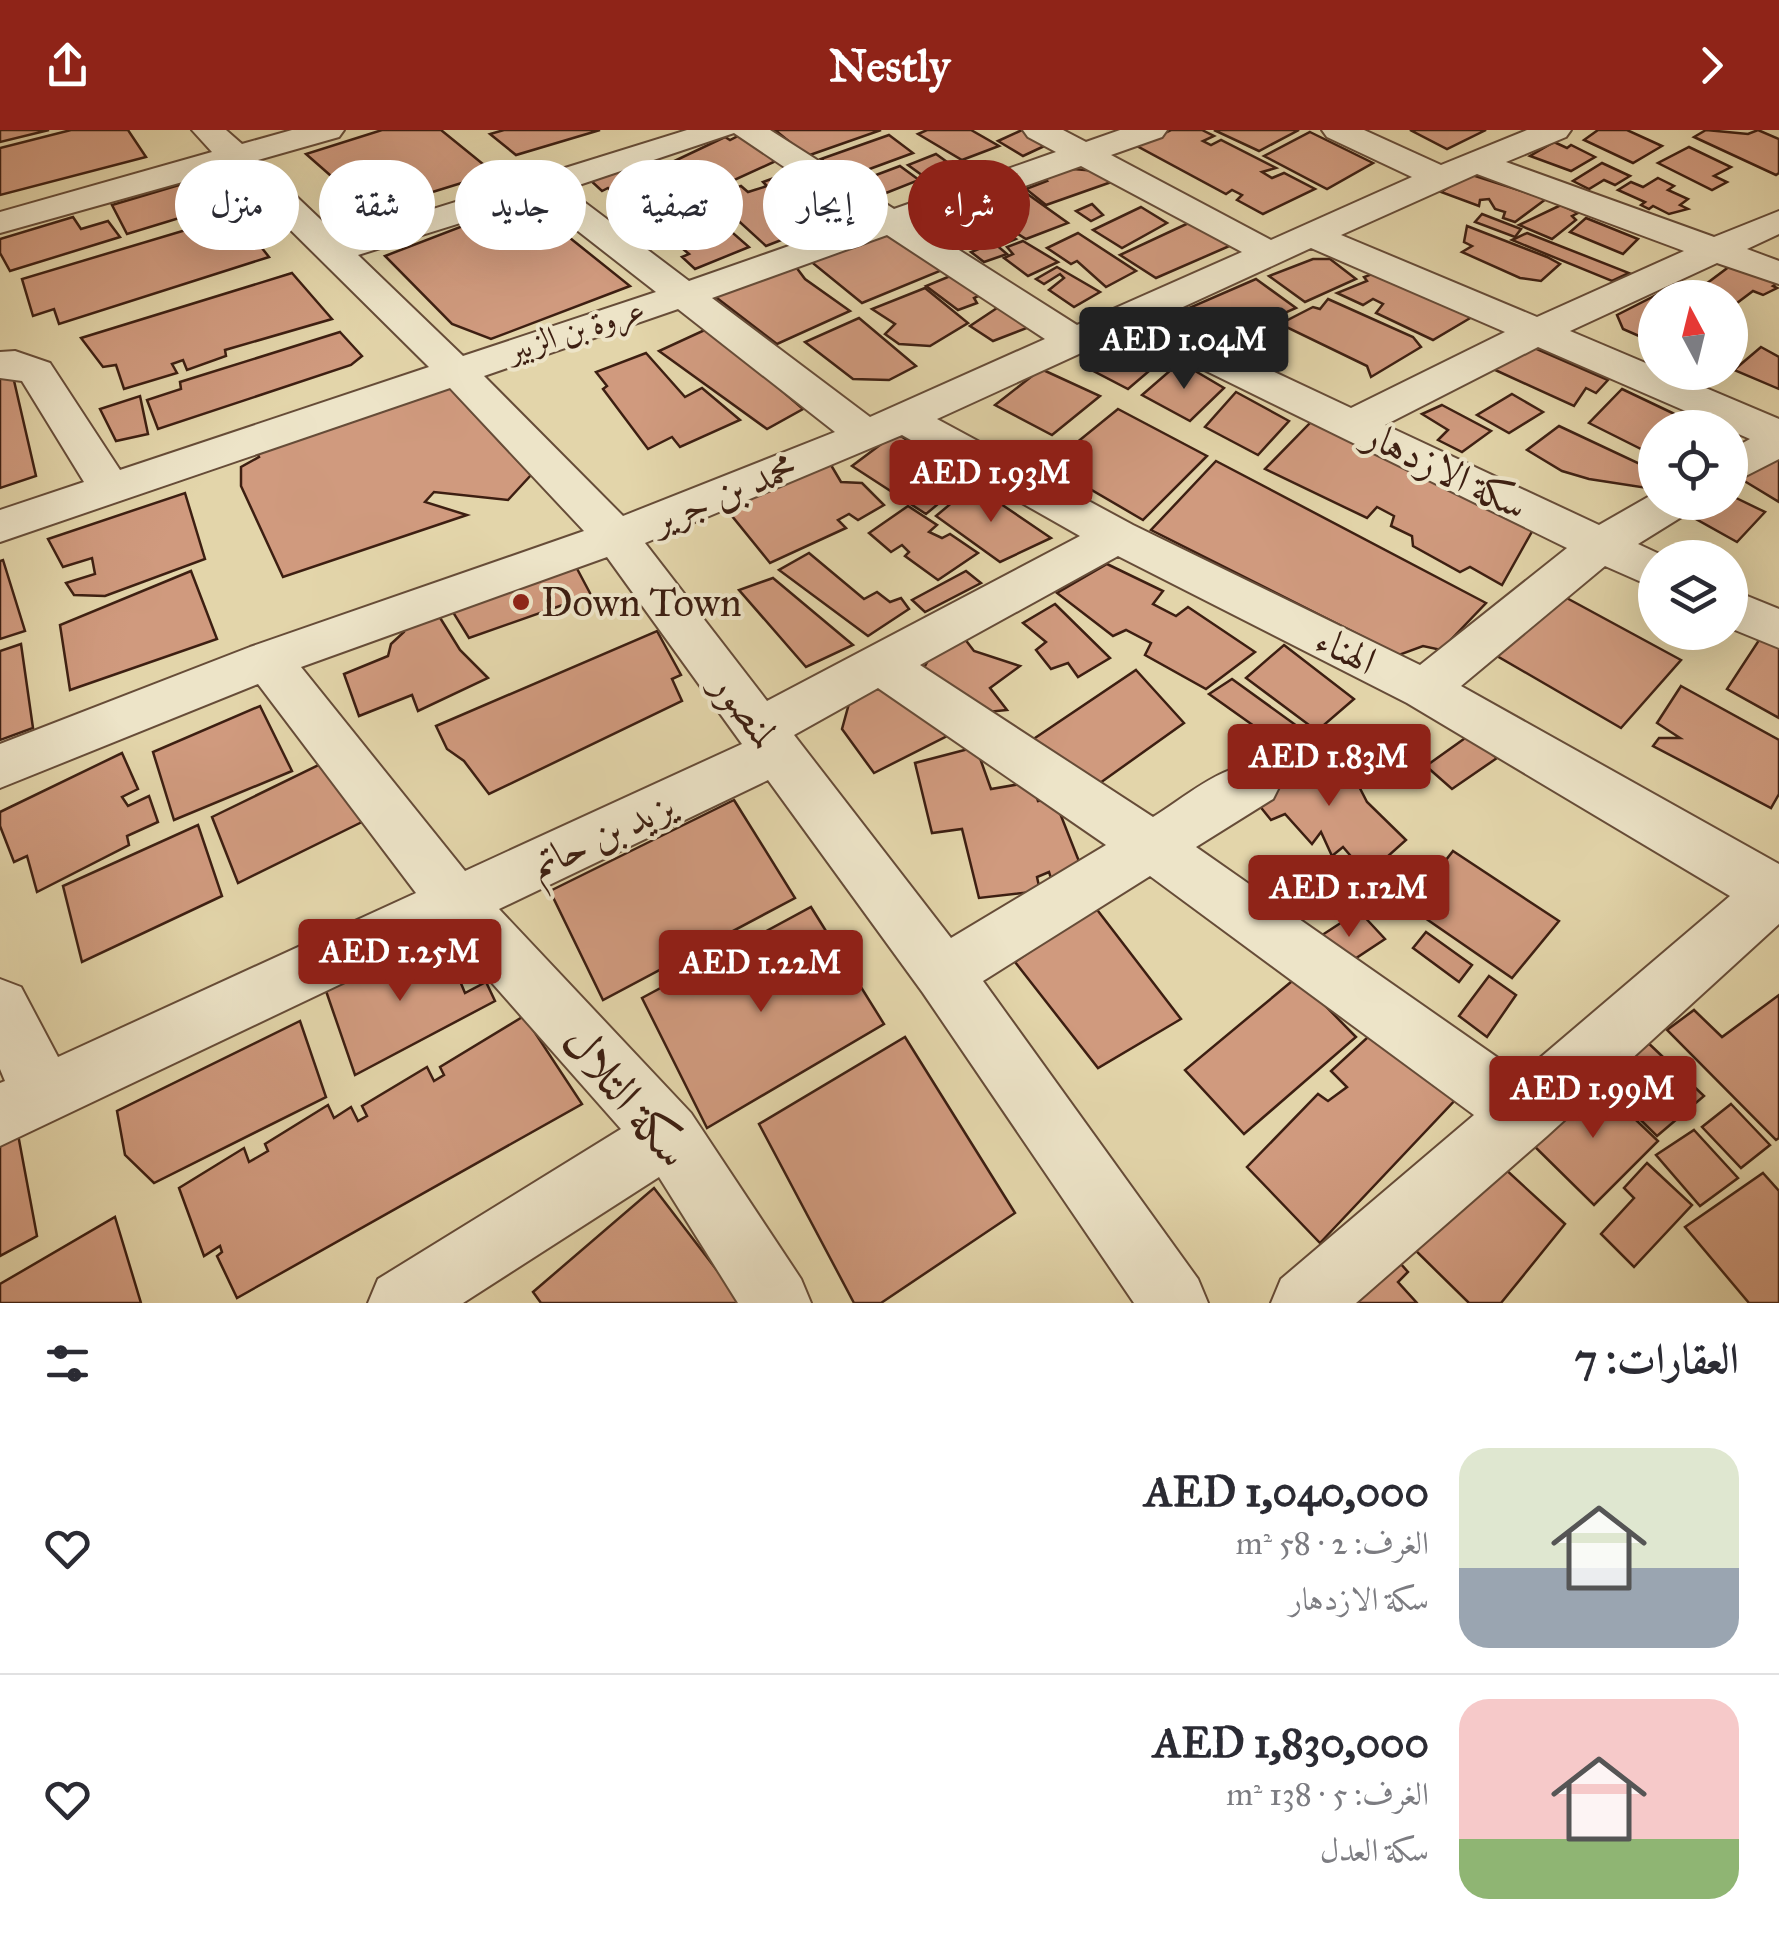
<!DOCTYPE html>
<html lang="ar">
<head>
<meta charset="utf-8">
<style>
  body { margin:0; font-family:"IM FELL Great Primer",Amiri,serif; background:#f2f2f3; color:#2b2b33; direction:rtl; height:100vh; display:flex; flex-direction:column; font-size:38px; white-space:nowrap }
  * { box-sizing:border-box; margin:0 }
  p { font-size:32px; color:#7c7c81 }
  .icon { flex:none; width:55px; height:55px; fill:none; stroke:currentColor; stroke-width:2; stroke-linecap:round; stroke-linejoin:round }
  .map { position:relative; height:1173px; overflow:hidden; direction:ltr }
  .sheet { display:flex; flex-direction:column; background:#fff; flex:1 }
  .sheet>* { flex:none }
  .hud { position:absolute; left:30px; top:30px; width:1000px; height:90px; direction:rtl; display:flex; gap:20px }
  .needle { width:65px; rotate:353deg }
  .controls { position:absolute; left:1638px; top:150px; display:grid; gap:20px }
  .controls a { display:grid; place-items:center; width:110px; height:110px; border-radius:50%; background:#fff; box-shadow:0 10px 40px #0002; font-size:50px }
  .price { position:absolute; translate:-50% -85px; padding:0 22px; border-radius:10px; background:#8f2418; color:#fff; font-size:32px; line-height:65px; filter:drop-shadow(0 2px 5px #0008) }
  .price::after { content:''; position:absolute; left:50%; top:60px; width:30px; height:22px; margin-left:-15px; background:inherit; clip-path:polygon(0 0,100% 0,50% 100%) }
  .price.selected { background:#222; color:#fff }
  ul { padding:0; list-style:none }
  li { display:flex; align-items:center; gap:30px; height:250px; padding:0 40px }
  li+li { border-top:2px solid #e1e1e2 }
  li span { display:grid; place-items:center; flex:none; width:280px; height:200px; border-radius:30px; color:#555 }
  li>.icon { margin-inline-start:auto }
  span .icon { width:120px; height:120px; fill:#fffc; stroke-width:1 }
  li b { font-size:42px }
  h2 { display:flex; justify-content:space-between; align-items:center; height:120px; padding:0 40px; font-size:42px }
  .pill { padding:0 35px; border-radius:45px; background:#fff; box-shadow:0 10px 40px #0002; font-size:35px; line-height:90px }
  .pill.selected { background:#8f2418; color:#fff }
  header { display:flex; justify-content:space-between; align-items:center; height:130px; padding:0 40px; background:#8f2418; color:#fff; font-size:45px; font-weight:700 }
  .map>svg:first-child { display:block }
  .building { fill:#d09a7e; stroke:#3d1f12; stroke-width:2.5 }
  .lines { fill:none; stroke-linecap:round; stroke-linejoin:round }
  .minor-casing { stroke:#664c38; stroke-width:4 }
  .minor { fill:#ede4c8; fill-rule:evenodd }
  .poi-dot { fill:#8f2418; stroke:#ede4c8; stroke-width:4 }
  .labels { text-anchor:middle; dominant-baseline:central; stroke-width:8; stroke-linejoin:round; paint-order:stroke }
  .far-street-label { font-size:32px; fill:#3d1f12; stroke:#ede4c8 }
  .street-label { font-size:40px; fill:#3d1f12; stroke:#ede4c8 }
  .poi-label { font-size:40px; fill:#3d1f12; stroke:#ede4c8; text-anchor:start }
  .near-street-label { font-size:48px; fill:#3d1f12; stroke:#ede4c8 }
</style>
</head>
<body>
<header><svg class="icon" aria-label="forward" viewBox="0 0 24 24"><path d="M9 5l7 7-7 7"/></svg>Nestly<svg class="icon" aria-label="share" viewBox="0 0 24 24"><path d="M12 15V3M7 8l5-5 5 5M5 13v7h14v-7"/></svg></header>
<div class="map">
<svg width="1779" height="1173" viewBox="0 0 1779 1173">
  <rect width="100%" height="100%" fill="#e3d5aa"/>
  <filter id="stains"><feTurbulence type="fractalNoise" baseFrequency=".002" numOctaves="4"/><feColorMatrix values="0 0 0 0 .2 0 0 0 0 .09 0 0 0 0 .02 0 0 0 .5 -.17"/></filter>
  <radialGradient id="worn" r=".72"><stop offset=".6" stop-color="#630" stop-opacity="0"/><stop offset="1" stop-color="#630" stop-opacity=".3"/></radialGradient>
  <g class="building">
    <path d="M0,0H49L0,12Z"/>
    <path d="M71,0H128L146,27L0,65V18Z"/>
    <path d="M382,0H441L494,43L371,81L306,24Z"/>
    <path d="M504,0H600L516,25L490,4Z"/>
    <path d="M775,0H881L807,26Z"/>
    <path d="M927,0H971L999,16L962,30L918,4Z"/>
    <path d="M1022,0H1034L1053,12L1023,26L998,11Z"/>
    <path d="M1171,0H1202L1214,6L1203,11L1211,15L1221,10L1276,38L1262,42L1272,48L1284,43L1315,59L1263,84L1237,70L1242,65L1232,60L1226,64L1137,16Z"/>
    <path d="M1214,0H1299L1259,21Z"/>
    <path d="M1410,0H1486L1447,19Z"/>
    <path d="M1598,0H1627L1662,16L1633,33L1584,10Z"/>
    <path d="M1706,0L1748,4L1758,0L1779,9V43L1776,45L1694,7Z"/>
    <path d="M1310,2L1373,33L1327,59L1264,26Z"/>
    <path d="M740,5L778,30L708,62L668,34L725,7L730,10Z"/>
    <path d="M889,5L913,23L845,48L821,29Z"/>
    <path d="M1554,12L1567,18L1571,15L1595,27L1571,41L1530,26Z"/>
    <path d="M1689,17L1731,37L1714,46L1727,52L1712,60L1658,33Z"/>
    <path d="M936,24L954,37L926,48L908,35Z"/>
    <path d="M647,28L749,117L695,139L682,127L689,124L676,113L668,116L608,58L602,61L589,49Z"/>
    <path d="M1602,33L1630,46L1615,55L1604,50L1589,59L1573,51Z"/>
    <path d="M900,36L919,50L886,63L868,48Z"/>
    <path d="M801,38L853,82L766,116L719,73L728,69L721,63L741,56L748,62L767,56L763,52Z"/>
    <path d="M1073,39L1097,41L1117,50L1046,75L1026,59L1047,51L1044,48Z"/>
    <path d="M1469,44L1546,69L1515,92L1503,88L1505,82L1495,79L1489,69L1480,70L1479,76L1441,62Z"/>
    <path d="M206,47L222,75L127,104L112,75Z"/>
    <path d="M1658,48L1674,56L1668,60L1688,69L1680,75L1688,79L1669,84L1653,76L1649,79L1641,75L1645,72L1618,60L1631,52L1643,57Z"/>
    <path d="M1019,58L1068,93L1026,109L973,76Z"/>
    <path d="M525,72L630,156L491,209L452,194L385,126Z"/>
    <path d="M957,74L984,90L947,109L927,96L924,91Z"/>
    <path d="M1092,74L1103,85L1091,91L1076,81Z"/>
    <path d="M1561,75L1578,83L1572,86L1576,90L1552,109L1519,95Z"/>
    <path d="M1141,77L1167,93L1122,118L1093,100Z"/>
    <path d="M1482,84L1521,99L1515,107L1475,92Z"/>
    <path d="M236,85L269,127L59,194L54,179L33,186L22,149Z"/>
    <path d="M73,87L81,99L108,91L120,107L10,141L0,123V109Z"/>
    <path d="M1586,88L1638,109L1623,124L1570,102Z"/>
    <path d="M1195,90L1234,114L1156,148L1120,125Z"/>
    <path d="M995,94L1016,109L1001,115L981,102Z"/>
    <path d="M1467,96L1547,127L1560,134L1541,151L1520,148L1462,122L1472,116L1464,112Z"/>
    <path d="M882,102L952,136L862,173L809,130Z"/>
    <path d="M1078,103L1136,141L1106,157L1077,131L1071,134L1047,118Z"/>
    <path d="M1527,103L1629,143L1612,151L1512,110Z"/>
    <path d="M1023,111L1058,132L1028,146L1004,128L1013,124L1007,117Z"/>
    <path d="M994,113L1007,124L984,132L971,122Z"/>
    <path d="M1313,129H1330L1356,149L1305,172L1269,146Z"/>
    <path d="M793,133L805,149L850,181L777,214L713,165Z"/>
    <path d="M1734,133L1776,154L1773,156L1777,158L1763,165L1753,161L1733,176L1730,168H1719L1702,157Z"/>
    <path d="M1057,137L1100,162L1074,177L1049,160L1064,148L1060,144L1044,154L1036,149Z"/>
    <path d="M960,142L991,160L974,168L977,173L958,180L926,156Z"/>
    <path d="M292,143L332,189L225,220L226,226L187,240L183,230L172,234L177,243L124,259L116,235L103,237L81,208Z"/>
    <path d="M1372,144L1472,187L1433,210L1376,183L1383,174L1373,169L1363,175L1337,163L1367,151L1364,147Z"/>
    <path d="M1256,149L1296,178L1225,209L1189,178Z"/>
    <path d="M1680,153L1712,168H1655V213L1623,199L1617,185Z"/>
    <path d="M925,158L968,193L930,216L899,214L885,204L895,194L872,179Z"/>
    <path d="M1328,169L1413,207L1421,217L1371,247L1367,236L1280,194L1313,177L1320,179Z"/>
    <path d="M1003,174L1032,196L993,211L970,196Z"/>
    <path d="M859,188L916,236L889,250L853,249L805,212Z"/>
    <path d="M709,198L803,279L767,299L659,221Z"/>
    <path d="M340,202L362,226L351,235L158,299L147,270L181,259L180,252Z"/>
    <path d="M1120,206L1162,230L1128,259L1082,235Z"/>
    <path d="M1530,216L1608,250L1596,263L1586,258L1574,276L1493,239Z"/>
    <path d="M1761,217L1779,227V259L1734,240Z"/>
    <path d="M646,223L685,267L702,258L740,290L680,317L672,307L648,319L603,259L607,256L596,242Z"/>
    <path d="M1180,232L1224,258L1190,291L1142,265Z"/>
    <path d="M1041,239L1100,266L1052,305L995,275Z"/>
    <path d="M12,242L36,346L0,358V246Z"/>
    <path d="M443,251L531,345L508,370L434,362L425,372L467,385L283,447L241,356V337L259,327L254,317Z"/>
    <path d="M1622,259L1704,298H1655V326L1589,293Z"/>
    <path d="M1236,262L1289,291L1258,325L1205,297Z"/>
    <path d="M1512,264L1543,282L1509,303L1477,285Z"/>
    <path d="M140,266L148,304L116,311L100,279Z"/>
    <path d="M1442,275L1491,301L1462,322L1438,310L1448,300L1422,284Z"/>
    <path d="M1118,279L1207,326L1143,390L1049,335Z"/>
    <path d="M1311,292L1534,398L1502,455L1470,437L1460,442L1413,416L1412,406L1391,396L1394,386L1377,377L1367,388L1265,339Z"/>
    <path d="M1559,296L1655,341V351L1647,358L1589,349L1562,341L1527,320Z"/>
    <path d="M896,303L968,349L926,384L852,336Z"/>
    <path d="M1773,325L1779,329V372L1741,349Z"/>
    <path d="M828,330L841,352L862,353L884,375L858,390L849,384L838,390L846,398L770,433L732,386L733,374Z"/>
    <path d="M1216,331L1486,473L1441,520L1423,516L1399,525L1151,400Z"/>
    <path d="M973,355L1051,408L1000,432L936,386Z"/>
    <path d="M185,363L205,429L105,466L74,465L66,453L95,444L92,428L63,437L48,409Z"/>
    <path d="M1730,365L1765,382L1737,412L1678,379L1687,372H1730Z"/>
    <path d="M908,376L937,395L929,402L942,408L950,404L978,423L938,450L905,426L909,422L902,415L891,422L869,403Z"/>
    <path d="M809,423L864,469L877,462L890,472L901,468L909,479L868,506L779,440Z"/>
    <path d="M3,430L25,501L0,509V431Z"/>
    <path d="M574,433L591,465L469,508L451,479Z"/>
    <path d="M1107,434L1163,461L1153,474L1176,486L1188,477L1255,522L1206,559L1145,525L1151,513L1126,500L1113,506L1057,463Z"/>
    <path d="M191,441L217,509L70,560L60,495Z"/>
    <path d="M966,441L981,453L925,482L912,470Z"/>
    <path d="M773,448L853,515L806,537L739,460Z"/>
    <path d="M1563,466L1681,530L1621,598L1497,526Z"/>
    <path d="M1055,474L1110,528L1078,547L1068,533L1051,539L1036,520L1046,512L1023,493Z"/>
    <path d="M434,478L460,520L488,548L418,581L412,565L359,586L344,544L388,526L391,514L404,502L405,487Z"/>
    <path d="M657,501L681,545L672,549L682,571L489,664L464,631L447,619L436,596Z"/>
    <path d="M961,504L974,521L1020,536L990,558L1007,580L987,582L924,538L933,521Z"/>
    <path d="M1763,504L1779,512V588L1727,559Z"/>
    <path d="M21,514L33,598L0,610V521Z"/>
    <path d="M1284,515L1354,569L1317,601L1246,548Z"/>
    <path d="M1136,540L1184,593L1093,658L1029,612Z"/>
    <path d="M1232,549L1304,601L1285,618L1209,564Z"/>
    <path d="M888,552L955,602L874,643L842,599L850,570Z"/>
    <path d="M1681,556L1779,610V664L1771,678L1653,616L1659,608H1680L1657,593Z"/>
    <path d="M260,576L292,641L174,690L153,622Z"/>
    <path d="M1468,606L1497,628L1452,659L1426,636Z"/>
    <path d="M1319,614L1335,637H1349L1367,672L1406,710L1367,745L1343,717L1332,726L1321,702L1312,714L1285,684L1271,690L1250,664Z"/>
    <path d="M976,617L991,659L1032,652L1038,671L1054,668L1084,744L1053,755L1049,742L1037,747L1040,761L979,768L962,699L932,703L915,633Z"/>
    <path d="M122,623L138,659L122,667L128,676L149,666L158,692L127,706L129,715L37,762L27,726L14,732L0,696V682Z"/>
    <path d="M335,627L366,690L238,753L212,687Z"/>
    <path d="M734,670L795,768L603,870L550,761Z"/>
    <path d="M198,695L222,766L82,832L63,756Z"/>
    <path d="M1453,721L1559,791L1512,848L1409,777Z"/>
    <path d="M811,777L884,894L707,998L642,868Z"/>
    <path d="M1095,777L1181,889L1098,938L1015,832Z"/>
    <path d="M1359,781L1385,809L1338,840L1313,811Z"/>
    <path d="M1426,802L1472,835L1459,852L1413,818Z"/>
    <path d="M424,808L440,846L468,831L473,843L460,851L465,863L486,852L495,871L355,945L325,858Z"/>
    <path d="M1489,846L1516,865L1487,907L1459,886Z"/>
    <path d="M1297,847L1356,907L1244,1004L1185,940Z"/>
    <path d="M1779,865V1008L1776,1010L1667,900L1694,880L1722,907Z"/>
    <path d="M524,886L582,974L237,1168L217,1126L222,1122L220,1116L204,1126L179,1058L244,1018L249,1032L268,1021L265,1014L328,975L334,988L351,977L358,991L367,986L362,976L427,937L434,951L444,945L440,937Z"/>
    <path d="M300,891L326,967L154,1053L125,1025L117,981Z"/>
    <path d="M1380,896L1457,968L1320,1113L1247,1037L1318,964L1328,971L1347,957L1331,941Z"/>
    <path d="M905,907L1015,1083L881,1173H854L759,994Z"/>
    <path d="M1643,908L1704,966L1657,1006L1597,947Z"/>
    <path d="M1592,948L1658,1011L1594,1075L1527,1009Z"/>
    <path d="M1731,974L1770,1015L1741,1038L1702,997Z"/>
    <path d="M17,999L37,1106L0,1126V1008Z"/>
    <path d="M1694,1000L1738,1048L1700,1076L1656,1025Z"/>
    <path d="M1491,1026L1565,1094L1501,1173H1469L1412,1117Z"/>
    <path d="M1647,1033L1692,1075L1634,1137L1601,1104L1634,1068L1624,1058Z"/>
    <path d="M1763,1043L1779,1061V1173H1749L1685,1097Z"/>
    <path d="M654,1058L742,1173H541L533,1162Z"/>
    <path d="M115,1087L141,1173H0V1154Z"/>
    <path d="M1385,1116L1408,1142L1398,1152L1417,1173H1321Z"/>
  </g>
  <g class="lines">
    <defs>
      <g id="minor">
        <path d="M192,0H226L242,14L292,0H344L339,7L258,30L340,108L687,0H770L894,79L1056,22L1028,7L1023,0H1063L1086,12L1120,0H1167L1162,7L1111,25L1271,110L1412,47L1327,7L1322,0H1364L1441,35L1527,0H1571L1566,7L1506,32L1714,107L1779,81V104L1747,119L1779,131V154L1717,133L1570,201L1655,237V242H1668L1779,289V329L1730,354V320L1750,309L1538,217L1385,295L1599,395L1655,363V372H1694L1688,383L1638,414L1668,428H1655V458L1605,436L1461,556L1779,734V794L1547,1006L1356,1173H1271L1281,1149L1474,985L1150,746L983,851L1198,1149L1208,1173H1134L923,863L768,650L499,779L691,983L801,1149L811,1173H738L659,1047L463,1173H368L378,1149L621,999L448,803L0,1016V953L5,951L0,939V849L21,857L58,927L416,763L258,554L0,658V614L250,517L584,401L450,258L0,412V380L84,352L22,251L0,248V222L15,221L50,233L120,340L429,237L229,39L0,103V82L212,22ZM734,3L863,90L689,151L567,59ZM1081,36L1242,122L1077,195L918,94ZM1477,44L1684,121L1537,187L1341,105ZM537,69L656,162L463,226L358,125ZM887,105L1045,209L870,287L712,168ZM1311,118L1505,202L1351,278L1159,188ZM678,179L835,302L623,386L484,246ZM1127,202L1567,418L1420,535L1133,395L937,289ZM902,305L1080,406L767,571L645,413ZM1118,426L1407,573L1730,766L1521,944L1196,717L1273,669L1281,653L1273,637C1234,623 1186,667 1153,687L920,535ZM607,427L742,614L465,741L301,537ZM878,558L1106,715L951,808L794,605Z"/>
        <path d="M1730,459L1779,479V518L1730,498Z"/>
      </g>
    </defs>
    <use href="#minor" class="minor-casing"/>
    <use href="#minor" class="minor"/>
  </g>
  <circle class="poi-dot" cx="521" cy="472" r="10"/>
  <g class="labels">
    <g class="far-street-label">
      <text transform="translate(576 200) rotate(-18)">عروة بن الزبير</text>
    </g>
    <g class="street-label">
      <text transform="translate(1446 340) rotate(26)">سكة الازدهار</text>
      <text transform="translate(724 363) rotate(-22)">محمد بن جرير</text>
      <text transform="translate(1346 520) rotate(26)">الهناء</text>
      <text transform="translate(746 580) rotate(53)">لمنصور</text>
      <text transform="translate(602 705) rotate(-25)">يزيد بن حاتم</text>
    </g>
    <g class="poi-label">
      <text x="541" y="472">Down Town</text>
    </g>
    <g class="near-street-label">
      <text transform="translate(627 966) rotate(50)">سكة التلال</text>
    </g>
  </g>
  <rect width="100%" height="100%" filter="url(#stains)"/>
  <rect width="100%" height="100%" fill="url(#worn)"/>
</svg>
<div class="controls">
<a><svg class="needle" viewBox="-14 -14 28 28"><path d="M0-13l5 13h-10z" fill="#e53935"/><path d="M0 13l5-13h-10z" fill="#7c7c81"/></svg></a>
<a><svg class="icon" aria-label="locate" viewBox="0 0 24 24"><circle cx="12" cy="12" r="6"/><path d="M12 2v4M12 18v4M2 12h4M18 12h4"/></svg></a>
<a><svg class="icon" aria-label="layers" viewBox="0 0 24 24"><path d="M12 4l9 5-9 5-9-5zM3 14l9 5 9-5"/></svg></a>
</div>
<b class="price selected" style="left:1184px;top:262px">AED 1.04M</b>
<b class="price" style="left:991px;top:395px">AED 1.93M</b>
<b class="price" style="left:1329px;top:679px">AED 1.83M</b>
<b class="price" style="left:1349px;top:810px">AED 1.12M</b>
<b class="price" style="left:400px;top:874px">AED 1.25M</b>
<b class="price" style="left:761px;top:885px">AED 1.22M</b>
<b class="price" style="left:1593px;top:1011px">AED 1.99M</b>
<div class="hud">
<a class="pill selected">شراء</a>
<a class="pill">إيجار</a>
<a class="pill">تصفية</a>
<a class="pill">جديد</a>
<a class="pill">شقة</a>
<a class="pill">منزل</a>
</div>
</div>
<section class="sheet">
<h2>العقارات: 7<svg class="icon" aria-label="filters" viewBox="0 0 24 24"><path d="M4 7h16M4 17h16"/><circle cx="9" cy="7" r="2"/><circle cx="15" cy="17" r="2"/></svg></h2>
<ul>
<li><span style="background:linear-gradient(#dfe7d0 60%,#9aa5b1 0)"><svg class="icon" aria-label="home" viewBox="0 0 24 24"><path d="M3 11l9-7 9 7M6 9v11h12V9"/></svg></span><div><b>AED 1,040,000</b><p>الغرف: 2 · 58 m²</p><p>سكة الازدهار</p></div><svg class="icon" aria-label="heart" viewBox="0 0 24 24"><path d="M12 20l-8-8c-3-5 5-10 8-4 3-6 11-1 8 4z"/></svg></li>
<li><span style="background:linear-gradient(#f6c9c9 70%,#8fb573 0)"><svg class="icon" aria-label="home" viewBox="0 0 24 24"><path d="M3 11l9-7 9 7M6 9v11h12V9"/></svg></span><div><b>AED 1,830,000</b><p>الغرف: 5 · 138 m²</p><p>سكة العدل</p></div><svg class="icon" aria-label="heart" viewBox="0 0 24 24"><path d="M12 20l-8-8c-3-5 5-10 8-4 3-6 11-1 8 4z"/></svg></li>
</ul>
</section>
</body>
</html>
